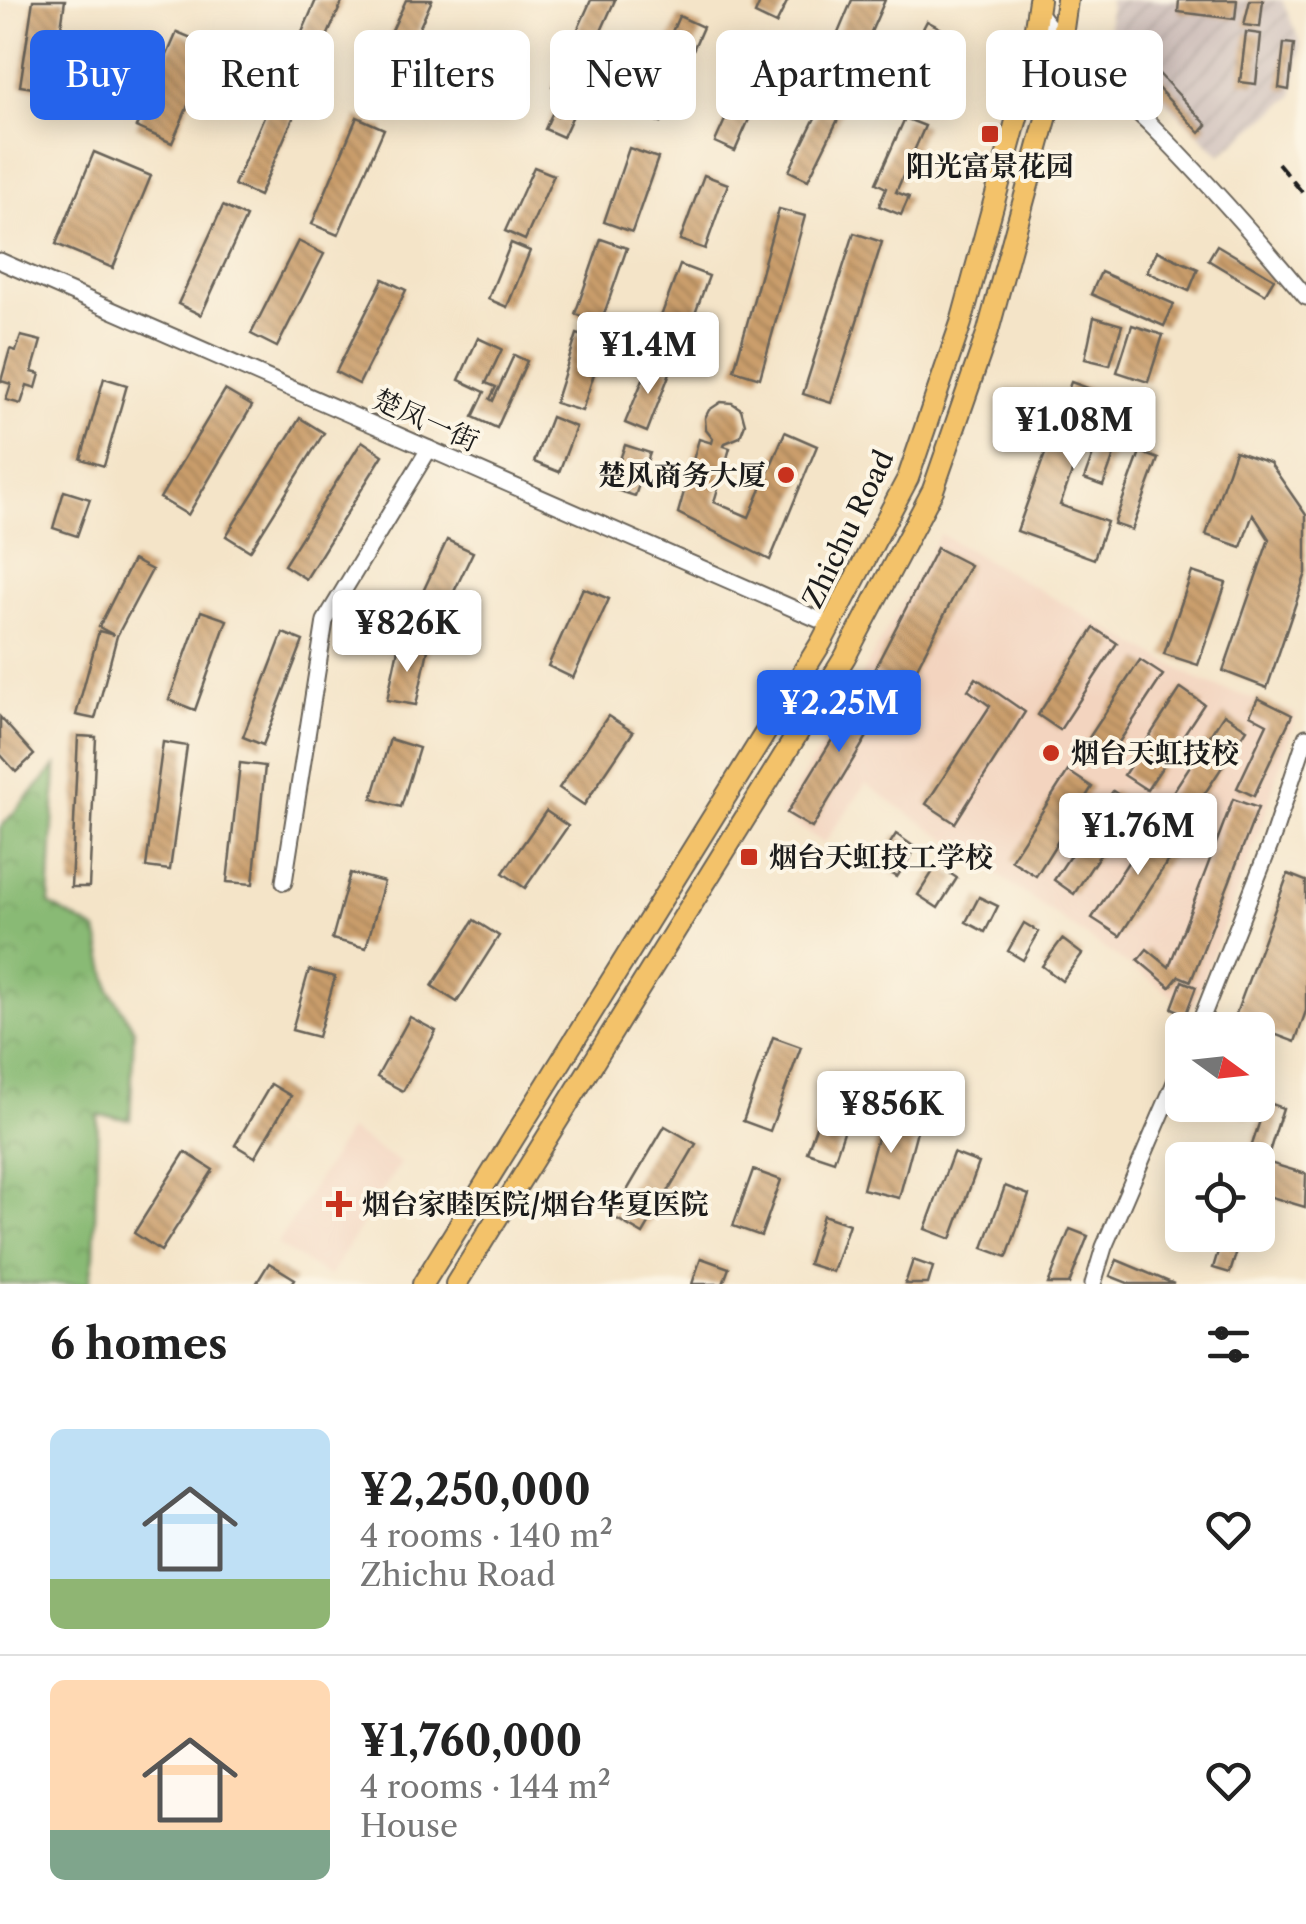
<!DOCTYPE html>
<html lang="en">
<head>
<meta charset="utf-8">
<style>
  body { margin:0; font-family:"Libre Caslon Text","Noto Serif SC",serif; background:#f2f2f2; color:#222; height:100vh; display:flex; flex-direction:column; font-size:38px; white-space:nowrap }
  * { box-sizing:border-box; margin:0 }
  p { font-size:32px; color:#767676 }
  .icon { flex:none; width:55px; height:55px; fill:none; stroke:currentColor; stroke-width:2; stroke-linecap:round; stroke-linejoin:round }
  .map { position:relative; height:1284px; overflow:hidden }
  .panel { display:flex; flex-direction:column; background:#fff; flex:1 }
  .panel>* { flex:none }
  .guide { position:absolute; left:30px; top:30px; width:1248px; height:90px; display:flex; gap:20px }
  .needle { width:65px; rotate:105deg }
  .buttons { position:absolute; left:1165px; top:1012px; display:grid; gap:20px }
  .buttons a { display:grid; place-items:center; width:110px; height:110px; border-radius:15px; background:#fff; box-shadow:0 5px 25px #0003; font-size:50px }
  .price { position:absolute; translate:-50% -85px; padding:0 22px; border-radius:10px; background:#fff; color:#222; font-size:32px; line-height:65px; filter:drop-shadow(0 2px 5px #0008) }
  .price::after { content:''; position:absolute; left:50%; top:60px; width:30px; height:22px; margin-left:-15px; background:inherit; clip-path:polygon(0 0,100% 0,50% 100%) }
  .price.on { background:#2563eb; color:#fff }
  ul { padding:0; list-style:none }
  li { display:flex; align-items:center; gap:30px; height:250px; padding:0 50px }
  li+li { border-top:2px solid #e0e0e0 }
  li span { display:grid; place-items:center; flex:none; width:280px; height:200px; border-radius:15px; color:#555 }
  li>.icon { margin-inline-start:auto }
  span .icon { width:120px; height:120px; fill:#fffc; stroke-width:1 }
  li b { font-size:42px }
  h2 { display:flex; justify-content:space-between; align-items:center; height:120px; padding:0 50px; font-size:42px }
  .chip { padding:0 35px; border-radius:15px; background:#fff; box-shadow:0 5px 25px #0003; font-size:35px; line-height:90px }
  .chip.on { background:#2563eb; color:#fff }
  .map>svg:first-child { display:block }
  .built { fill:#f3d4bf }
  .industrial { fill:url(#industrial-furrows) }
  .forest { fill:url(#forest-crowns); stroke:#526b48; stroke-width:2.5 }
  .building { fill:url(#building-back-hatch) }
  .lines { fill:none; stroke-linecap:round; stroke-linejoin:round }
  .minor-casing { stroke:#686258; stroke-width:19 }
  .major-casing { stroke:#686258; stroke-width:24 }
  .minor { stroke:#fff; stroke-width:15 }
  .major { stroke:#f3c26a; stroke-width:20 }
  .rail { stroke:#1c1c1c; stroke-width:4; stroke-dasharray:15 8; stroke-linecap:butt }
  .poi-dot { fill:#c8321e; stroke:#fcf5e5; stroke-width:4 }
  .labels { text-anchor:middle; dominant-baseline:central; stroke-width:8; stroke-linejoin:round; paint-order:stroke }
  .poi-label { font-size:28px; font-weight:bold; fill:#1c1c1c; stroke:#fcf5e5; text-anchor:start }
  .street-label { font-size:28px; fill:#1c1c1c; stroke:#fcf5e5 }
</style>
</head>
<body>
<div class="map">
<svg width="1306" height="1284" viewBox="0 0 1306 1284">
  <defs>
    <pattern id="industrial-furrows" width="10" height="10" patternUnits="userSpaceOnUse" patternTransform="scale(2.5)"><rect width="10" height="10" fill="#cfc0bb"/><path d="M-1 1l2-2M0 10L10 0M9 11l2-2" fill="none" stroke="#b1a4a0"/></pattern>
    <pattern id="forest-crowns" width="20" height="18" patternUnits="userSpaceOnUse" patternTransform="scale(2.5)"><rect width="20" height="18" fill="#89ba74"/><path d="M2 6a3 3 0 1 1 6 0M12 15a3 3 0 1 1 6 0" fill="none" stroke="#769f64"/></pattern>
    <pattern id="building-back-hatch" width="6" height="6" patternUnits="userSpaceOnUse" patternTransform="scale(2.5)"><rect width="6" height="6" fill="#ca9e6c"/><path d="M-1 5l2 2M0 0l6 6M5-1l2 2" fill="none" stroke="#a38058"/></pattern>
  </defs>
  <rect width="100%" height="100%" fill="#fcf5e5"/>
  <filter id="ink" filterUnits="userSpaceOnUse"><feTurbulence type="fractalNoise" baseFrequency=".01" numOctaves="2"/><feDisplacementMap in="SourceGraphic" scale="20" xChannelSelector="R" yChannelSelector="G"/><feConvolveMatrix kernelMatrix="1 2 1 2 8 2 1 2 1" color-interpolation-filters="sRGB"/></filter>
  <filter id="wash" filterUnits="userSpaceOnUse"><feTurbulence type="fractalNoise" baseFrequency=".0048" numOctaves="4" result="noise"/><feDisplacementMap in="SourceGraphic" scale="40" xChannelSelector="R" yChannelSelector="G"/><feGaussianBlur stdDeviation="2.25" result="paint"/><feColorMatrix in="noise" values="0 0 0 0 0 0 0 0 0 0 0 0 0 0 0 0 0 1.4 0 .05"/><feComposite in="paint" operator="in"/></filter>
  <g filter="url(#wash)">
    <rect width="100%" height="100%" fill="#f4e4c8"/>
    <g class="built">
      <path d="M940,534L1199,680L1296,714L1263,821L1192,1009L866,784L824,843L780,815L836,722Z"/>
      <path d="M349,1130L400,1163L329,1277L277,1244Z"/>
    </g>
    <path class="industrial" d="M1110,0H1282L1301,44L1293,96L1220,155L1108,45Z"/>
    <path class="forest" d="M56,766L49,904L97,931L110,990L134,1029L130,1119L98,1115L94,1256L89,1284H0V828Z"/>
    <g id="blocks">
      <g class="building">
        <path d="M33,0H65L52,91L20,86Z"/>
        <path d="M316,0H343L323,46L300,37Z"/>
        <path d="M406,0H432L408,53L386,44Z"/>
        <path d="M591,0H615L572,96L580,100L563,137L545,129L562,92L552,87Z"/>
        <path d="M761,0H788L776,24L755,14Z"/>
        <path d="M852,0H885L860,57L833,45Z"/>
        <path d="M1179,0H1237L1235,19L1178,12Z"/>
        <path d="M1250,0H1263L1260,27L1244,25Z"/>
        <path d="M679,16L703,27L661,123L637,112Z"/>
        <path d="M927,21L953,35L943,55L951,60L926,108L903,96L926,50L915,44Z"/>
        <path d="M177,32L213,47L172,143L136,127Z"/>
        <path d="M1246,32L1261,34L1256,84L1240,82Z"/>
        <path d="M760,42L779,51L735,151L715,142Z"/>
        <path d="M1284,43L1294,44L1289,90L1279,88Z"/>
        <path d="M293,50L318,61L259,196L234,185Z"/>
        <path d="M1148,62L1207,125L1200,133L1140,69Z"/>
        <path d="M835,77L854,87L808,180L789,171Z"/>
        <path d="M357,117L384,129L338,235L312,224Z"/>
        <path d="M905,118L925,126L896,192L909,197L901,215L879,206L886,188L876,183Z"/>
        <path d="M629,148L658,158L632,232L604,222Z"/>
        <path d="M94,152L151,176L113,268L56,244Z"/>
        <path d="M534,167L554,175L525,240L505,231Z"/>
        <path d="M704,175L728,184L705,249L680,240Z"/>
        <path d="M223,206L246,217L201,315L178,304Z"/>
        <path d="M779,209L805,216L760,378L734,370Z"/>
        <path d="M854,233L882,242L831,403L803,394Z"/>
        <path d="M601,239L627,248L601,323L575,314Z"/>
        <path d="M298,241L324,254L277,347L251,334Z"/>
        <path d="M511,243L530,251L507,307L488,299Z"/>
        <path d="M1217,245L1274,279L1265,294L1208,260Z"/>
        <path d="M1157,251L1198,269L1189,291L1147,272Z"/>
        <path d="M680,265L709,276L682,349L653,338Z"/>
        <path d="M1101,272L1174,304L1164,326L1091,294Z"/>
        <path d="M383,279L406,290L359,384L336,372Z"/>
        <path d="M1094,317L1122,325L1110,365L1085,359Z"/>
        <path d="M1132,325L1163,335L1148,382L1117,372Z"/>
        <path d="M577,334L604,343L582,411L555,403Z"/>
        <path d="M21,336L41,341L32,372L40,374L36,388L27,385L21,404L6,400L11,384L1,381L10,349L16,351Z"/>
        <path d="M478,338L502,349L486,383L496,387L490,399L493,401L514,355L527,361L497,428L473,417L485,392L459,380Z"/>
        <path d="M650,362L671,370L647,432L625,423Z"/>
        <path d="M104,378L127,385L104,466L81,459Z"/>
        <path d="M1071,382L1132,404L1103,486L1084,479L1108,413L1095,409L1060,505L1107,522L1094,559L1017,531Z"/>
        <path d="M225,390L252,406L188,515L160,498Z"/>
        <path d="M721,402L732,403L741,409L745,424L740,437L725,443L724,446L730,448L714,502L749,517L785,432L817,446L770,560L678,513L699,439L712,443L713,439L706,430L705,418L709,410Z"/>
        <path d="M551,417L576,427L559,472L534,462Z"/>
        <path d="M300,418L324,433L250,551L226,536Z"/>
        <path d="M362,441L383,455L306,579L284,565Z"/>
        <path d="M625,445L650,453L635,496L610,488Z"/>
        <path d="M1235,451L1270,463L1306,515V573L1267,688L1223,671L1269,539L1253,514L1241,547L1206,535Z"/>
        <path d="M1140,452L1158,459L1132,530L1114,524Z"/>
        <path d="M64,491L90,499L77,536L53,528Z"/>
        <path d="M447,540L473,552L439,623L414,611Z"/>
        <path d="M937,548L970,565L906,689L873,672Z"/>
        <path d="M133,560L152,570L117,636L95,719L76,715L99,631L114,635L99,627Z"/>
        <path d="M1192,572L1226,583L1198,665L1164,654Z"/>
        <path d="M583,588L609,599L573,678L548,666Z"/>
        <path d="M201,611L227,620L195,710L169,700Z"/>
        <path d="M1094,628L1117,643L1060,730L1038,715Z"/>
        <path d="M283,633L303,641L263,745L243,737Z"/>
        <path d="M399,644L428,650L416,705L387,700Z"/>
        <path d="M1140,660L1163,675L1106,762L1083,747Z"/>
        <path d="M976,678L1025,712L955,823L926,804L990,706L968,690Z"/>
        <path d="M868,681L892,695L812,828L787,813Z"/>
        <path d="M1181,688L1204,704L1147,790L1124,775Z"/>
        <path d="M1258,698L1292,715L1254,796L1237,788L1267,724L1250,715Z"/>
        <path d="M1224,714L1247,729L1190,816L1167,801Z"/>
        <path d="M608,716L633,732L584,805L559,788Z"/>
        <path d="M0,717L34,755L16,772L0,754Z"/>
        <path d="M78,736L96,737L89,887H71Z"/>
        <path d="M390,739L419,748L401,807L372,799Z"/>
        <path d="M163,742L187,746L170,870L146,867Z"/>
        <path d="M240,763L265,766L253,884L227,882Z"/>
        <path d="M1068,771L1092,787L1036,876L1011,860Z"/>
        <path d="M1113,791L1133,804L1074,894L1054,880Z"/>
        <path d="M1233,799L1258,808L1191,981L1179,976L1170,987L1138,960L1147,949L1169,967Z"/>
        <path d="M546,811L568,826L525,888L503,873Z"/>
        <path d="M1156,819L1183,837L1120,936L1092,918Z"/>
        <path d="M896,834L916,848L897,877L877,864Z"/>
        <path d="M937,865L957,878L938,908L918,895Z"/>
        <path d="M350,873L384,882L366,948L332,939Z"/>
        <path d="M1288,874L1306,881V1011L1295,1042L1234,1019Z"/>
        <path d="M979,897L998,906L985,932L966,922Z"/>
        <path d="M474,920L499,936L457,1002L432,986Z"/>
        <path d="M1024,923L1039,932L1023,960L1008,951Z"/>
        <path d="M1062,939L1082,954L1062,981L1042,966Z"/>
        <path d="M309,970L335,977L318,1037L292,1030Z"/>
        <path d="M1182,981L1196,987L1186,1014L1172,1008Z"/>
        <path d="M410,1017L436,1031L403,1091L377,1077Z"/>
        <path d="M773,1037L801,1047L770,1131L743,1121Z"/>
        <path d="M835,1073L861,1082L834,1161L807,1152Z"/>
        <path d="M271,1084L291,1096L255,1157L235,1145Z"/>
        <path d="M1266,1102L1283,1108L1266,1162L1306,1174L1305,1207L1258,1193V1160H1247Z"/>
        <path d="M1213,1105H1252L1248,1118Z"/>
        <path d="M884,1113L919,1123L899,1198L863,1189Z"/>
        <path d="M665,1126L696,1144L643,1234L612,1216Z"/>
        <path d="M185,1152L213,1170L161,1251L134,1233Z"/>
        <path d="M953,1153L979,1163L951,1239L925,1229Z"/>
        <path d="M753,1170L781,1180L761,1236L733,1226Z"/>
        <path d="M1005,1186L1029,1195L1007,1257L983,1248Z"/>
        <path d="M823,1215L849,1224L833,1272L808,1264Z"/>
        <path d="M1070,1229L1088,1236L1069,1284H1048Z"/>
        <path d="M1223,1235H1242L1230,1273L1213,1268Z"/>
        <path d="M701,1258L729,1268L723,1284H692Z"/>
        <path d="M913,1260L933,1267L928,1284H905Z"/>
        <path d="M1117,1260L1174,1284H1130L1110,1276Z"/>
        <path d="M269,1263L295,1279L292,1284H256Z"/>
      </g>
    </g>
  </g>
  <g filter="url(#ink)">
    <use href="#blocks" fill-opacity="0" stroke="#686258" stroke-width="2.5"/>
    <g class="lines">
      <defs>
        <g id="minor">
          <path d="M1036,9C1065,51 1113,88 1150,124C1205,179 1256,237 1306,297"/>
          <path d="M0,261L831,625"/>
          <path d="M284,882L325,621L429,449"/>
          <path d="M1197,1030L1270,845L1306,737"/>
          <path d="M1093,1284L1104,1247L1182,1066"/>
        </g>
        <g id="major">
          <path d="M423,1284L821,643L908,478L961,323L1027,81L1039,0"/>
          <path d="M456,1284L845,657L933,490L988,331L1055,86L1067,0"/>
        </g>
      </defs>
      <use href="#minor" class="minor-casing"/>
      <use href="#major" class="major-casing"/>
      <use href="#minor" class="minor"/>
      <use href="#major" class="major"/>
      <path class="rail" d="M1278,163L1306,197"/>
    </g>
  </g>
  <g class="poi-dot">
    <rect x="980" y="124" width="20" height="20" rx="5"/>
    <circle cx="786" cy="475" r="10"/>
    <circle cx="1051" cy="753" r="10"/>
    <rect x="739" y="847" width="20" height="20" rx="5"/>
    <path d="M334 1189h10v10h10v10h-10v10h-10v-10h-10v-10h10z"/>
  </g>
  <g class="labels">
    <g class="poi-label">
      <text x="990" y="166" text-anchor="middle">阳光富景花园</text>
      <text x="766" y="475" text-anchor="end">楚风商务大厦</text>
      <text x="1071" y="753">烟台天虹技校</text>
      <text x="769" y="857">烟台天虹技工学校</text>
      <text x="362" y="1204">烟台家睦医院/烟台华夏医院</text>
    </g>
    <g class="street-label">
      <text transform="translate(426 420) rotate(24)">楚凤一街</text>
      <text transform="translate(848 529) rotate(-64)">Zhichu Road</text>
    </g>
  </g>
</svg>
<div class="buttons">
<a><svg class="needle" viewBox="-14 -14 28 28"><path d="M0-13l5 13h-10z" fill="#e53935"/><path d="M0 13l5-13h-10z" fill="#767676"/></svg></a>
<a><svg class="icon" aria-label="locate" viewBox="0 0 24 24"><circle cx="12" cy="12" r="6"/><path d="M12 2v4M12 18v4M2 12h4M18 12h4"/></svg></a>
</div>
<b class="price" style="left:648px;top:397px">¥1.4M</b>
<b class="price" style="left:1074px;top:472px">¥1.08M</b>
<b class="price" style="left:407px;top:675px">¥826K</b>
<b class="price on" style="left:839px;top:755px">¥2.25M</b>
<b class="price" style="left:1138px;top:878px">¥1.76M</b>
<b class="price" style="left:891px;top:1156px">¥856K</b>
<div class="guide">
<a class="chip on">Buy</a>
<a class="chip">Rent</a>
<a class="chip">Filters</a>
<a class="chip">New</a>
<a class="chip">Apartment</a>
<a class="chip">House</a>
</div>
</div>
<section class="panel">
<h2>6 homes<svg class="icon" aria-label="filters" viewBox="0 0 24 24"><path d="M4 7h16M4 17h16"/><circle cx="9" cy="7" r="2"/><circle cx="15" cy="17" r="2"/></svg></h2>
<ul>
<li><span style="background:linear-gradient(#bfe0f5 75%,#8fb573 0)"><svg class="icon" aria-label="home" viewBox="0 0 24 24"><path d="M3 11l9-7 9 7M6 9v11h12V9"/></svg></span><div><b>¥2,250,000</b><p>4 rooms · 140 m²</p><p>Zhichu Road</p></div><svg class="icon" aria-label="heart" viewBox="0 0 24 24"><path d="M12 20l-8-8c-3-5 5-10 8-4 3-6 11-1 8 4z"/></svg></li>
<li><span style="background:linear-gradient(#ffd9b3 75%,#7fa58c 0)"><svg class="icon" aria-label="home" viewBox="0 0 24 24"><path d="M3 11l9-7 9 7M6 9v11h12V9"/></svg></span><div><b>¥1,760,000</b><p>4 rooms · 144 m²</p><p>House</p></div><svg class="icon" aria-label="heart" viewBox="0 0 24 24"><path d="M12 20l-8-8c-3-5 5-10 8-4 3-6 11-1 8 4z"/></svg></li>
</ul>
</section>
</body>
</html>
